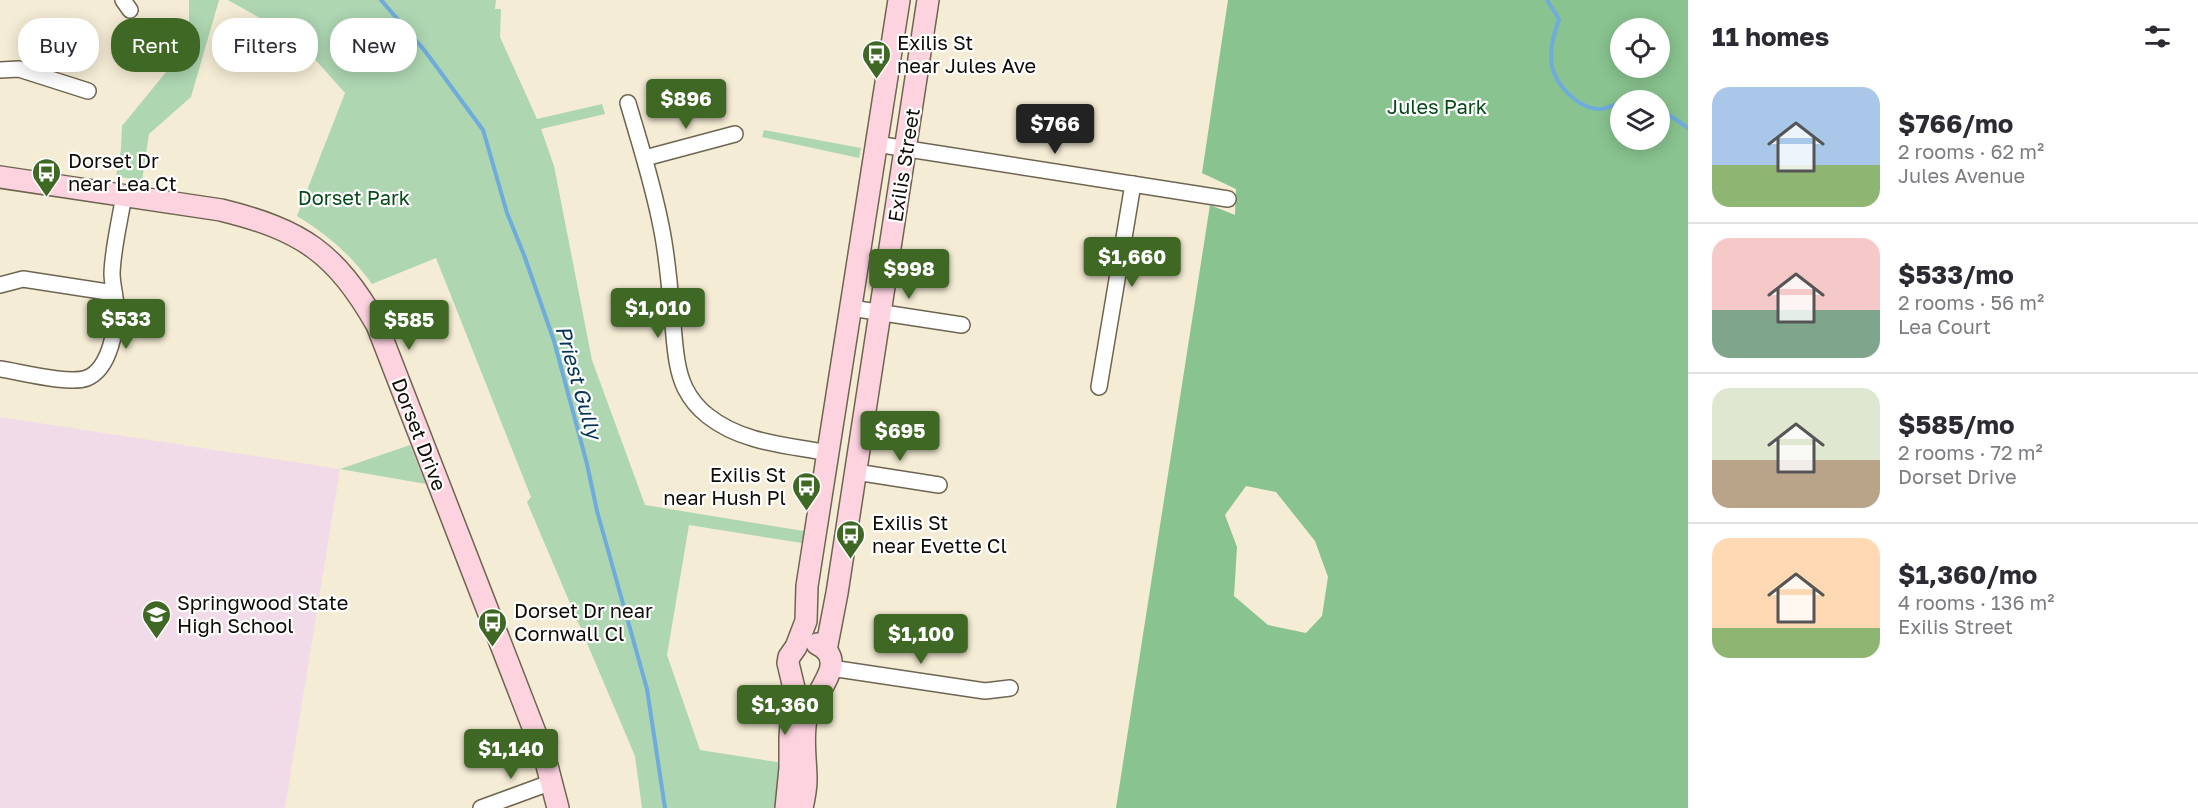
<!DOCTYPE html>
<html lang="en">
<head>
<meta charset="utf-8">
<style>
  body { margin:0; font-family:"Golos Text",sans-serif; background:#f2f2f3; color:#2b2b33; height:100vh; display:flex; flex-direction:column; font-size:22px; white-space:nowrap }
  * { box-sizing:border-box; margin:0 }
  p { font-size:20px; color:#7c7c81 }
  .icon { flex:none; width:33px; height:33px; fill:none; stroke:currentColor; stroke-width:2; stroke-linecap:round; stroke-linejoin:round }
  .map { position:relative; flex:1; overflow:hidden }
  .side { display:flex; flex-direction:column; background:#fff; width:510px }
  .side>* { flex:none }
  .banner { position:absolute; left:18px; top:18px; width:570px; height:54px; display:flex; gap:12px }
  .controls { position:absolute; left:1610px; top:18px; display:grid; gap:12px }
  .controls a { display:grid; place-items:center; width:60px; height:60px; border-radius:50%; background:#fff; box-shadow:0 3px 15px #0003; font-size:30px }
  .price { position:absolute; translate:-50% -51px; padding:0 14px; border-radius:6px; background:#3f6824; color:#fff; font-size:20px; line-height:39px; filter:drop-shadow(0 2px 3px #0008) }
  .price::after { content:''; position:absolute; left:50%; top:36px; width:18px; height:14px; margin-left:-9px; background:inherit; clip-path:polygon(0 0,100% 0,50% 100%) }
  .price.on { background:#222; color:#fff }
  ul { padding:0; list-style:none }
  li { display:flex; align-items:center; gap:18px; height:150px; padding:0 24px }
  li+li { border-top:2px solid #e1e1e2 }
  li span { display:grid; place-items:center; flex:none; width:168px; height:120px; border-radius:18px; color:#555 }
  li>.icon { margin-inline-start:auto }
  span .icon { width:72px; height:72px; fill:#fffc; stroke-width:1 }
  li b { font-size:26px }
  h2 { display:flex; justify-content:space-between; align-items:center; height:72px; padding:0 24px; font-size:26px }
  .tag { padding:0 21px; border-radius:24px; background:#fff; box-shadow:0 3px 15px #0003; font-size:21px; line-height:54px }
  .tag.on { background:#3f6824; color:#fff }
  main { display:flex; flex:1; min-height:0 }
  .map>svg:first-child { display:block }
  .education { fill:#f2dbe8 }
  .green { fill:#add6b1 }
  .forest { fill:#89c38f; fill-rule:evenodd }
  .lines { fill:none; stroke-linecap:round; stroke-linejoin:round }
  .stream { stroke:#6fabdb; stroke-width:4 }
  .street-casing { stroke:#6e6551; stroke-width:18 }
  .secondary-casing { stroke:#6e6551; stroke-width:24 }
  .street { stroke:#fff; stroke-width:15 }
  .secondary { stroke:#fdd3e0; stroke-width:21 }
  .labels { text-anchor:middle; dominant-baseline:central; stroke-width:4.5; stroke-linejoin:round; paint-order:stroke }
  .poi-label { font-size:20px; fill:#0f0c05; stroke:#fff; text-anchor:start }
  .park-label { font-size:20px; fill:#074a1a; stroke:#fff }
  .street-label { font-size:20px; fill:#0f0c05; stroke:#fff }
  .water-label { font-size:21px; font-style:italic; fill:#043555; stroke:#fff }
</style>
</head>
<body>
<main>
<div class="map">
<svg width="1688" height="808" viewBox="0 0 1688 808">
  <rect width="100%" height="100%" fill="#f5ecd5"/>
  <path class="education" d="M0,417L340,469L285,808H0Z"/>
  <g class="green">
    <path d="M189,0H219L191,97L149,134L142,181L116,176L121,149L122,126L189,44Z"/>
    <path d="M228,0H496L495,9H501L500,37L537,119L602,104L605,114L541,129L554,166L592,360L645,505L804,531L802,543L689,525L667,655L700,750L783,763L781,808H642L635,756L527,502L531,497L436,258L372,284C351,255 328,235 297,216L345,93L297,39Z"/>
    <path d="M764,130L861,148L859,158L762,137Z"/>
    <path d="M410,445L426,484L340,469Z"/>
  </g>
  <path class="forest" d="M1228,0H1688V808H1116L1210,205L1235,215L1236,189L1202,173ZM1620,28H1659V68H1620ZM1620,100H1659V140H1620ZM1246,486L1276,492L1315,541L1328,577L1322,616L1306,633L1268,625L1234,596L1237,547L1225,515Z"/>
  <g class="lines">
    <g class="stream">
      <path d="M381,0L425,51L483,130L486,140L507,213L524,255L554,341L587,464L597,511L647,689L665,808"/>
      <path d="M1547,0L1559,19C1554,34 1549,50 1552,66C1556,85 1577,107 1597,109C1604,110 1613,105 1620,103"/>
      <path d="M1629,100H1635"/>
      <path d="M1659,108L1688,128"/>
    </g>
    <defs>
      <g id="street">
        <path d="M123,0L130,10"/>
        <path d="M0,70L19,69L88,91"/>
        <path d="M628,103C640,144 653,184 661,226C668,259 670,292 673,325C675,346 676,369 685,388C690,398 699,409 708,416C742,443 787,445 828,453"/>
        <path d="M876,144L1228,199"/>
        <path d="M645,158L735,134"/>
        <path d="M0,285L23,279L114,293"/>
        <path d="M851,308L962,325"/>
        <path d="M0,369C21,372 69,385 87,378C110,369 117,327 116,305C115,294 112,283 112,273C113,247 120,220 124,195"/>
        <path d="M1099,387L1133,184"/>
        <path d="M856,472L939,485"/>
        <path d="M831,668L985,691L1010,688"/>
        <path d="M481,808L552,782"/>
      </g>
      <g id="secondary">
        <path d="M0,177L221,210C302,230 335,252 377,325L545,758L558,808"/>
        <path d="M826,650L837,593L928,0"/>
        <path d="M786,808L790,768V737L794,688L788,663L789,657L796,647L806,621L807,586L899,0"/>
        <path d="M802,808C804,799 806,789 806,780C806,760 802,740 806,720C811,703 831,677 831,665C832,655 826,648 817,644"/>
      </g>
    </defs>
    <use href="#street" class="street-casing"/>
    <use href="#secondary" class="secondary-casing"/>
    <use href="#street" class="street"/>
    <use href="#secondary" class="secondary"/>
  </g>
  <defs>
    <symbol id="bus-pin" viewBox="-11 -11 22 30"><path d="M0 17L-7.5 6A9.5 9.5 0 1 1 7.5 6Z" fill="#3f6824" stroke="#fff"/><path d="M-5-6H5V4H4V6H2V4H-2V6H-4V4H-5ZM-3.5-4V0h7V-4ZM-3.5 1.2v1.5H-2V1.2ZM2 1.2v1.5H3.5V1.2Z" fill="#fff"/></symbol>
    <symbol id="school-pin" viewBox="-11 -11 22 30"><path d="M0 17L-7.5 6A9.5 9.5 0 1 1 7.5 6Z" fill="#3f6824" stroke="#fff"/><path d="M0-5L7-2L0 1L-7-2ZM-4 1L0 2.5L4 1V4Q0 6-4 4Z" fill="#fff"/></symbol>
  </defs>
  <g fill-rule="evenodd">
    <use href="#bus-pin" x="860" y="38" width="33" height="45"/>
    <use href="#bus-pin" x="30" y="156" width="33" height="45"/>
    <use href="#bus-pin" x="790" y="470" width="33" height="45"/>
    <use href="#bus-pin" x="834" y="518" width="33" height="45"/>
    <use href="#school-pin" x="140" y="598" width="33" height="45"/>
    <use href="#bus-pin" x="476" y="606" width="33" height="45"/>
  </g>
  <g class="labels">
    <g class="poi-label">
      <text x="897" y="42">Exilis St<tspan x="897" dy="23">near Jules Ave</tspan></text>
      <text x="68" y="160">Dorset Dr<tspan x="68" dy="23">near Lea Ct</tspan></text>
      <text x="786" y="474" text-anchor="end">Exilis St<tspan x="786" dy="23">near Hush Pl</tspan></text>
      <text x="872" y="522">Exilis St<tspan x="872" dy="23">near Evette Cl</tspan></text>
      <text x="177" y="602">Springwood State<tspan x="177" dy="23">High School</tspan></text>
      <text x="514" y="610">Dorset Dr near<tspan x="514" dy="23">Cornwall Cl</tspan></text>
    </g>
    <g class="park-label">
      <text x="1437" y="106">Jules Park</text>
      <text x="354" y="197">Dorset Park</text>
    </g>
    <g class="street-label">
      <text transform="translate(903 165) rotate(-81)">Exilis Street</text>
      <text transform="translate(420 434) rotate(69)">Dorset Drive</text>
    </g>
    <g class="water-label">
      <text transform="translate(579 382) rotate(74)">Priest Gully</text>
    </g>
  </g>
</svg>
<div class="controls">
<a><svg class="icon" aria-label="locate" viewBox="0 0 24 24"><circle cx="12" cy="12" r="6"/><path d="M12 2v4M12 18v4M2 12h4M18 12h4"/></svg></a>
<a><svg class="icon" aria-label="layers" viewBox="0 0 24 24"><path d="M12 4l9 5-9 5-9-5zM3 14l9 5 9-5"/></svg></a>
</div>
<b class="price" style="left:686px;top:130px">$896</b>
<b class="price on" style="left:1055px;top:155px">$766</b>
<b class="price" style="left:1132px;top:288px">$1,660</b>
<b class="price" style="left:909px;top:300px">$998</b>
<b class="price" style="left:658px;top:339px">$1,010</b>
<b class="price" style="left:126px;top:350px">$533</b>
<b class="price" style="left:409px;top:351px">$585</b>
<b class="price" style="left:900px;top:462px">$695</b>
<b class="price" style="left:921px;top:665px">$1,100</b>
<b class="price" style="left:785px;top:736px">$1,360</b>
<b class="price" style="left:511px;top:780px">$1,140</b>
<div class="banner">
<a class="tag">Buy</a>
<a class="tag on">Rent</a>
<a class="tag">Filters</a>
<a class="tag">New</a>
</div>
</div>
<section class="side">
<h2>11 homes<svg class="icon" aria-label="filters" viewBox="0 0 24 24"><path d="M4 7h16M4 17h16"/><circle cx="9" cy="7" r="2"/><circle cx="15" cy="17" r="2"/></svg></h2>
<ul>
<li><span style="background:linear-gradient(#a9c7e8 65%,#8fb573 0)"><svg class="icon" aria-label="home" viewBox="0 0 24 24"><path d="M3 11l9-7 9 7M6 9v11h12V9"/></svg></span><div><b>$766/mo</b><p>2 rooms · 62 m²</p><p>Jules Avenue</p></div></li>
<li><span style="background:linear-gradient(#f6c9c9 60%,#7fa58c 0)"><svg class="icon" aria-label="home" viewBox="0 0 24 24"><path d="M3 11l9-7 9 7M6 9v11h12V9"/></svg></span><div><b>$533/mo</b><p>2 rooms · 56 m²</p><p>Lea Court</p></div></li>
<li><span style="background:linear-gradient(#dfe7d0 60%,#b9a48a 0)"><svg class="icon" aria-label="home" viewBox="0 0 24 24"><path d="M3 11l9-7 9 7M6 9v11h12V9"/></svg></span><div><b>$585/mo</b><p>2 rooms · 72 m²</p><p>Dorset Drive</p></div></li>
<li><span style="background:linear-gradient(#ffd9b3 75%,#8fb573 0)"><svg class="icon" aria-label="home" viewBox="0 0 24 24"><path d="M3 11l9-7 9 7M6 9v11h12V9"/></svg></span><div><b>$1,360/mo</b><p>4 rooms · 136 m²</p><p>Exilis Street</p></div></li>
</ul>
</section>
</main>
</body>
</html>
